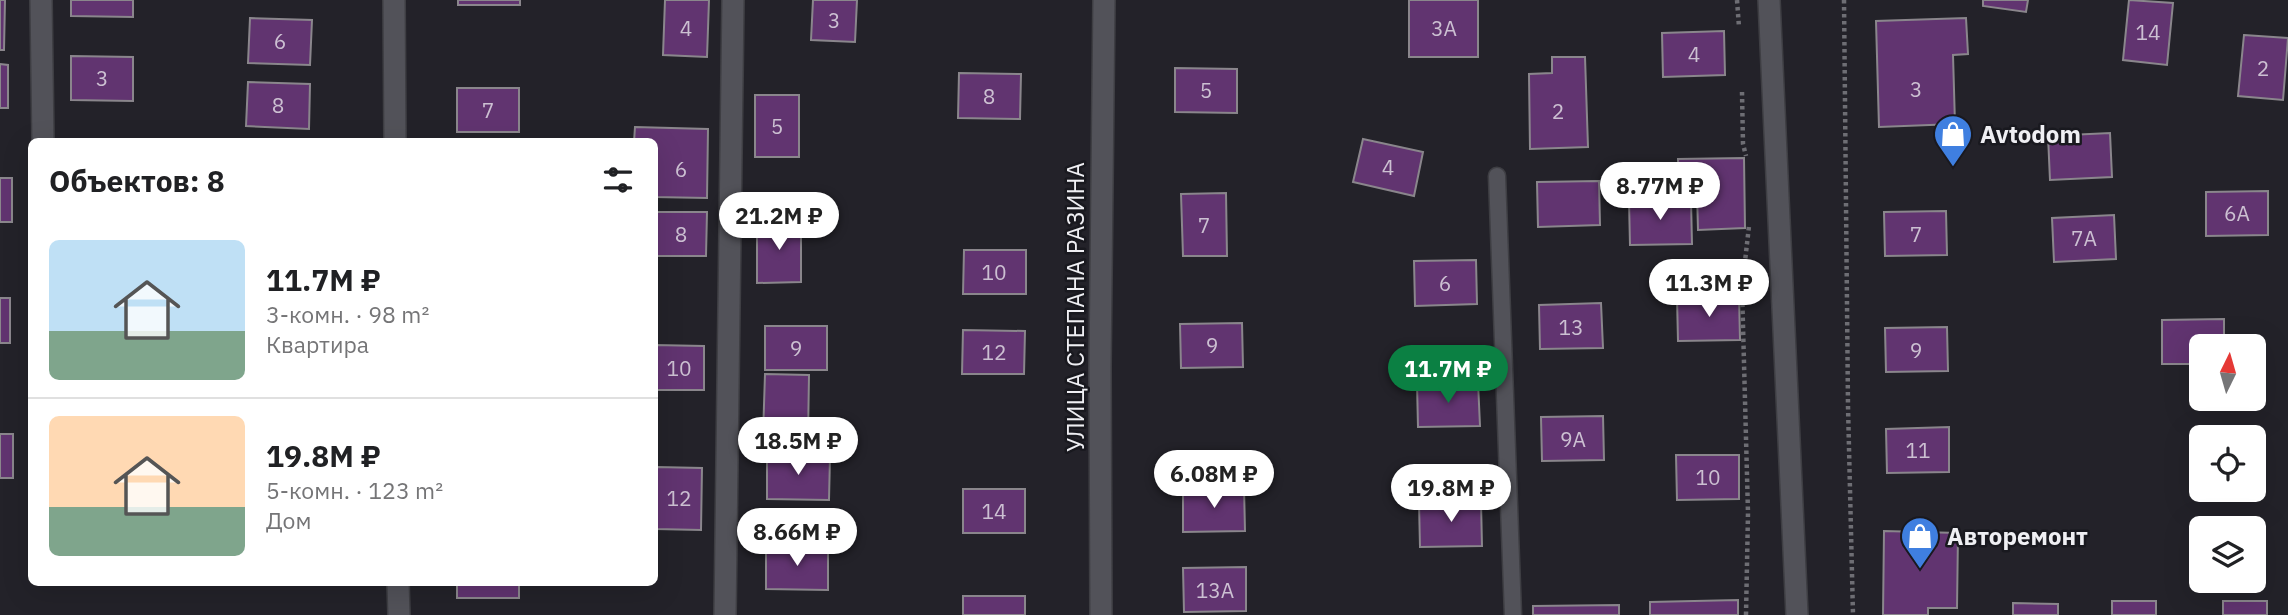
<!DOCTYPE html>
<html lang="ru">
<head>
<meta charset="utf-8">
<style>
  body { margin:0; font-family:"IBM Plex Sans",sans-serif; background:#f6f6f6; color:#202124; height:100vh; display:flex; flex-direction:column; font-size:26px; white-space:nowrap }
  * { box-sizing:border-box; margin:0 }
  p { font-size:23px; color:#757577 }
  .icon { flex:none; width:38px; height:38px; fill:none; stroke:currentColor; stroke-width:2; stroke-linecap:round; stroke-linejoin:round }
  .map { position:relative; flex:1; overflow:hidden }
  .drawer { position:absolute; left:28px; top:138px; width:630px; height:448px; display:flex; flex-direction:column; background:#fff; border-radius:10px; box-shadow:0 7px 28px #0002 }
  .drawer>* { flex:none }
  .needle { width:46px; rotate:5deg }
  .buttons { position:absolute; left:2189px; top:334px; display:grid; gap:14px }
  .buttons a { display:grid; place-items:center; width:77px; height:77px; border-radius:10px; background:#fff; box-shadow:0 7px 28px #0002; font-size:35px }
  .price { position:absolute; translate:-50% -60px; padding:0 16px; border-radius:24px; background:#fff; color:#222; font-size:23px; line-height:46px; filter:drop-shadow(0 2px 4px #0008) }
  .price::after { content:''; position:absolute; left:50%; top:42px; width:21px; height:16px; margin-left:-10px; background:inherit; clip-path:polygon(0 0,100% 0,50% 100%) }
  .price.current { background:#0b8043; color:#fff }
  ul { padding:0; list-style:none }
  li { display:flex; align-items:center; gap:21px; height:175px; padding:0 21px }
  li+li { border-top:2px solid #e0e0e0 }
  li span { display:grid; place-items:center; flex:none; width:196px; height:140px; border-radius:10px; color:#555 }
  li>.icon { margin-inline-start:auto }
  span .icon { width:84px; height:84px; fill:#fffc; stroke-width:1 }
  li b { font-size:30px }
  h2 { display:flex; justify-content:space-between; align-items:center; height:84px; padding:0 21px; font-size:30px }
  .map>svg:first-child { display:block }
  .building { fill:#613470; stroke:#8a868c; stroke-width:2 }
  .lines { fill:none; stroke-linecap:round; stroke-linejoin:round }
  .service-casing { stroke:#3e3e43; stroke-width:19 }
  .minor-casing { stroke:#3e3e43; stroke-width:24 }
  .tertiary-casing { stroke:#3e3e43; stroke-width:24 }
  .path { stroke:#6e6e74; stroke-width:4.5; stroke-dasharray:3.5 3.5; stroke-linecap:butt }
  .service { stroke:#525259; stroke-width:16 }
  .minor { stroke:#525259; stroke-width:21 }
  .tertiary { stroke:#525259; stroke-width:21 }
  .labels { text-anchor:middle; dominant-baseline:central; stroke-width:5; stroke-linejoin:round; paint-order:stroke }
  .number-label { font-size:21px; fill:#ccc0d2 }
  .poi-label { font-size:24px; font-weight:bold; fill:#efeff3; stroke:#19191f; text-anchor:start }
  .street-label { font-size:24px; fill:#efeff3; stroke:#19191f }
</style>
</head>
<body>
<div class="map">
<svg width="2288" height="615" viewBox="0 0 2288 615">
  <rect width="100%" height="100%" fill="#232229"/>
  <g class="building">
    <path d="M0,0H5L4,50H0Z"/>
    <path d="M71,0H133V17L71,16Z"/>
    <rect x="458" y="0" width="62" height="5"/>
    <path d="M665,0H709L707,57L663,55Z"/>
    <path d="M813,0H857L855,42L811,40Z"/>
    <rect x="1409" y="0" width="69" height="57"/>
    <path d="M1983,0H2028L2026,12L1983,6Z"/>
    <path d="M2129,0L2173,3L2167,65L2123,60Z"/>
    <path d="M250,18L312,20L310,65L248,63Z"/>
    <path d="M1966,18L1968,54L1953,55L1955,124L1879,127L1876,21Z"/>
    <path d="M1724,31L1725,75L1663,77L1662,33Z"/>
    <path d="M2244,35L2288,38L2283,100L2238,96Z"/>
    <path d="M71,56L133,57V101L71,100Z"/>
    <path d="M1552,57H1585L1588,147L1530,149L1529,74L1552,73Z"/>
    <path d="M0,64L8,65V108H0Z"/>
    <path d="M1175,68L1237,69V113L1175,112Z"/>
    <path d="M959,73L1021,74L1020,119L958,118Z"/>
    <path d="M248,82L310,84L309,129L246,126Z"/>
    <rect x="457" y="88" width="62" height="44"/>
    <rect x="755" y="95" width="44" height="62"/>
    <path d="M635,127L708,129L707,198L654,197V142H634Z"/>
    <path d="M2110,133L2112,177L2050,180L2048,136Z"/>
    <path d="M1363,139L1423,152L1414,196L1353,182Z"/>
    <path d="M1744,158L1745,228L1698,230L1697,192H1679L1678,159Z"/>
    <rect x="0" y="178" width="12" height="44"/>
    <path d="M1599,181L1600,225L1538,227L1537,182Z"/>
    <path d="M2268,191V235L2206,236V192Z"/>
    <path d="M1226,193L1227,256H1183L1181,194Z"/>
    <path d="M1691,200L1692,244L1630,245L1629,201Z"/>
    <path d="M1946,211L1947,255L1885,256L1884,212Z"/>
    <path d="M654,212H707L706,256H654Z"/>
    <path d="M2114,215L2116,259L2054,262L2052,218Z"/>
    <path d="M757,221H801V282L757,283Z"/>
    <path d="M964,250H1026V294H963Z"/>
    <path d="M1476,260L1477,304L1415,306L1414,261Z"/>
    <path d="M1739,296L1740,340L1678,341L1677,297Z"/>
    <rect x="0" y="298" width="10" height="45"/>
    <path d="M1601,303L1603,348L1540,349L1539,305Z"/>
    <path d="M2224,319V346H2202V364H2162V320Z"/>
    <path d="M1242,323L1243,367L1181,368L1180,324Z"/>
    <rect x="765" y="326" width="62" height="44"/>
    <path d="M1947,327L1948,371L1886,372L1885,328Z"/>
    <path d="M963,330L1025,331L1024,374H962Z"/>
    <path d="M654,345L704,346V390H654Z"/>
    <path d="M765,374L809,375L808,437L763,436Z"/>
    <path d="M1478,382L1480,426L1418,427L1417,383Z"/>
    <path d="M1603,416L1604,460L1542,461L1541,417Z"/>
    <path d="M1949,427V472L1887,473L1886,429Z"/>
    <rect x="0" y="434" width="13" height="44"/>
    <path d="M767,455L830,456L829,500L767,499Z"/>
    <path d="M1676,455H1739V499L1677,500Z"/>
    <path d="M657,467L702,468L701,530L656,529Z"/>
    <path d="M1244,487L1245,531L1183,532V488Z"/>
    <rect x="963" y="489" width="62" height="44"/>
    <path d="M1481,502L1482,546L1420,547L1419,503Z"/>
    <path d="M1884,531L1958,533L1957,608H1928V615H1883Z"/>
    <path d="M766,545L828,546V590L766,589Z"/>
    <path d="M1246,567V611L1184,612L1183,568Z"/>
    <rect x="457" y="583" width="62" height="15"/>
    <rect x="963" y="596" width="62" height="19"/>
    <path d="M1738,600V615H1650V602Z"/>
    <rect x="2112" y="601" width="44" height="14"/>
    <rect x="2223" y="601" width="44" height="14"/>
    <path d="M2013,603L2058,604V615H2013Z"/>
    <path d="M1619,605V615H1533V606Z"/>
  </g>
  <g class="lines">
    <defs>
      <path id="service" d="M1497,176L1513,615"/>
      <g id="minor">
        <path d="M41,0L43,142"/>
        <path d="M394,0L395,142"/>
        <path d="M398,583L399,615"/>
        <path d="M725,615L733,0"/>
        <path d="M1101,615L1100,368L1104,0"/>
      </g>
      <path id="tertiary" d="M1769,0L1797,615"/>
    </defs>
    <use href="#service" class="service-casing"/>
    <use href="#minor" class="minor-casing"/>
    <use href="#tertiary" class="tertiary-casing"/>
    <g class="path">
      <path d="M1737,0L1739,27"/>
      <path d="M1844,0L1848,406L1853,615"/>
      <path d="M1742,92L1743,144L1746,156"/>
      <path d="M1746,615L1748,513L1742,288L1749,226"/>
    </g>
    <use href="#service" class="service"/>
    <use href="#minor" class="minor"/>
    <use href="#tertiary" class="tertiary"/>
  </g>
  <defs>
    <symbol id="shop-pin" viewBox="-11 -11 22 30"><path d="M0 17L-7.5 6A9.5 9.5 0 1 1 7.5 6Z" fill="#3f7fe0" stroke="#19191f"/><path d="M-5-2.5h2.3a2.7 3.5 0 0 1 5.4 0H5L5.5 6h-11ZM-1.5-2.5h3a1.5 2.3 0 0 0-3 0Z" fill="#fff"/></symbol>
  </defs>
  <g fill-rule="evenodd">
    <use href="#shop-pin" x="1931" y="112" width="44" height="60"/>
    <use href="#shop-pin" x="1898" y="514" width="44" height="60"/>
  </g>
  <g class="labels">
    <g class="number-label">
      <text x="834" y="20">3</text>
      <text x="686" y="28">4</text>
      <text x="1444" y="28">3А</text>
      <text x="2148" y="32">14</text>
      <text x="280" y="41">6</text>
      <text x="1694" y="54">4</text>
      <text x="2263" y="68">2</text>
      <text x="102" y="78">3</text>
      <text x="1916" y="89">3</text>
      <text x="1206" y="90">5</text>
      <text x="989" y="96">8</text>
      <text x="278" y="105">8</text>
      <text x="488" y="110">7</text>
      <text x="1558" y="111">2</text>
      <text x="777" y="126">5</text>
      <text x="1388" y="167">4</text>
      <text x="681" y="169">6</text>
      <text x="2237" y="213">6А</text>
      <text x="1204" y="225">7</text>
      <text x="681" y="234">8</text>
      <text x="1916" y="234">7</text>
      <text x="2084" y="238">7А</text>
      <text x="994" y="272">10</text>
      <text x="1445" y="283">6</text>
      <text x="1571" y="327">13</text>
      <text x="1212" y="345">9</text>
      <text x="796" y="348">9</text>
      <text x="1916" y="350">9</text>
      <text x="994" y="352">12</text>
      <text x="679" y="368">10</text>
      <text x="1573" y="439">9А</text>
      <text x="1918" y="450">11</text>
      <text x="1708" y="477">10</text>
      <text x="679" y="498">12</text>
      <text x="994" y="511">14</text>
      <text x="1215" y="590">13А</text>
    </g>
    <g class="poi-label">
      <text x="1980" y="134">Avtodom</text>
      <text x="1947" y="536">Авторемонт</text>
    </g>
    <g class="street-label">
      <text transform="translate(1075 307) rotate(-90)">УЛИЦА СТЕПАНА РАЗИНА</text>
    </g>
  </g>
</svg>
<div class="buttons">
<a><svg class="needle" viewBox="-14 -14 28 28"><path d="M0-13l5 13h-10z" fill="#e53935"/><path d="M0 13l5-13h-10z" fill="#757577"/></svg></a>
<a><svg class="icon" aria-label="locate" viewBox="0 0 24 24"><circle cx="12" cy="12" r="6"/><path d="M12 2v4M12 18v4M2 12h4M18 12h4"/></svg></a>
<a><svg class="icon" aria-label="layers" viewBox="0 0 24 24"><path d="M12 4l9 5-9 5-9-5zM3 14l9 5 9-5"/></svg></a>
</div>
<b class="price" style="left:1660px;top:222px">8.77M ₽</b>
<b class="price" style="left:779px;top:252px">21.2M ₽</b>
<b class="price" style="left:1709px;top:319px">11.3M ₽</b>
<b class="price current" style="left:1448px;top:405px">11.7M ₽</b>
<b class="price" style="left:798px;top:477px">18.5M ₽</b>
<b class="price" style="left:1214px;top:510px">6.08M ₽</b>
<b class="price" style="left:1451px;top:524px">19.8M ₽</b>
<b class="price" style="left:797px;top:568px">8.66M ₽</b>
<section class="drawer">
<h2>Объектов: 8<svg class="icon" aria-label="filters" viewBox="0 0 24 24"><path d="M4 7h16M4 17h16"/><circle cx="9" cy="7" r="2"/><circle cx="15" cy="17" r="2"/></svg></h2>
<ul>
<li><span style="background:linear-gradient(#bfe0f5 65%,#7fa58c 0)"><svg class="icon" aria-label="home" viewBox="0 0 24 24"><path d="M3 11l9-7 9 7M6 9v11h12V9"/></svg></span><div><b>11.7M ₽</b><p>3-комн. · 98 m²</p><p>Квартира</p></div></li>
<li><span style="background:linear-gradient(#ffd9b3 65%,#7fa58c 0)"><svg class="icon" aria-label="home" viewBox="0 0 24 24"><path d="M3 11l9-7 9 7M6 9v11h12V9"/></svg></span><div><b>19.8M ₽</b><p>5-комн. · 123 m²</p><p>Дом</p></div></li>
</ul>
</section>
</div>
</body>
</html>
